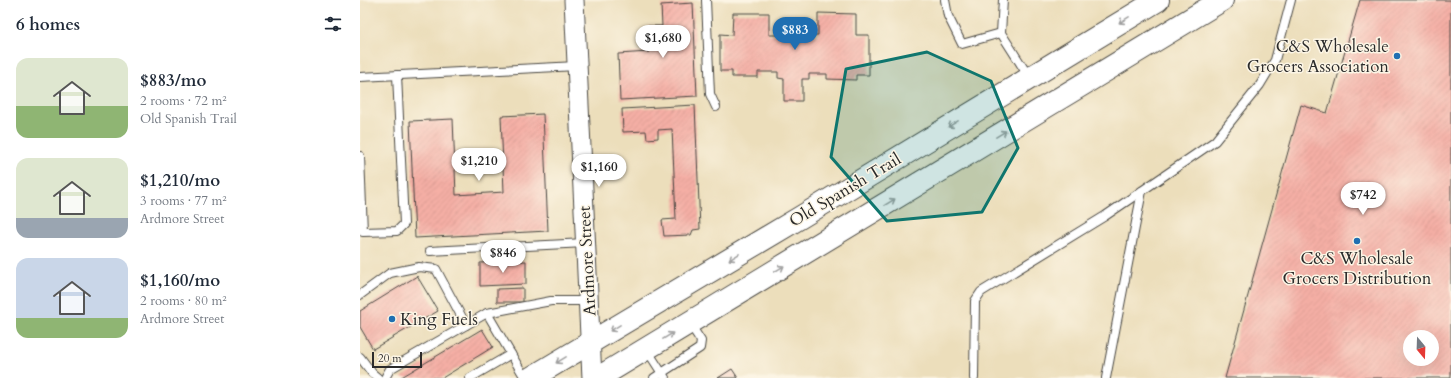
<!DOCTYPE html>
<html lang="en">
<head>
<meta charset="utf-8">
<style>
  body { margin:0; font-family:Cardo,serif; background:#f6f6f7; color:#1f2937; height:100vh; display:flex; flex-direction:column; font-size:15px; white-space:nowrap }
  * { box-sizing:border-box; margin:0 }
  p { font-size:13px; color:#747a83 }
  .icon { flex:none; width:22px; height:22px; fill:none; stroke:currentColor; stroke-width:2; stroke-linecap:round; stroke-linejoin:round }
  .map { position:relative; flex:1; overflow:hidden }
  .side { display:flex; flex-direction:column; background:#fff; width:360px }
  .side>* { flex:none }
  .needle { width:26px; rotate:161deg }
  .controls { position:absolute; left:1043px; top:330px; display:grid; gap:8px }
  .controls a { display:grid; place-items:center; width:36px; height:36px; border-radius:50%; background:#fff; box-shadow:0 4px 16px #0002; font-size:20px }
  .scale { position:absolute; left:12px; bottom:10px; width:50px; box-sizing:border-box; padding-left:4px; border:2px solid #2b2b2b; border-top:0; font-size:11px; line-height:14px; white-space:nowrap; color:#2b2b2b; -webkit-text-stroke:3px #fcf5e5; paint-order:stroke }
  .price { position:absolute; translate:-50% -34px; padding:0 9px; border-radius:14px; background:#fff; color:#222; font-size:13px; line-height:26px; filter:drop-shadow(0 1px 2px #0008) }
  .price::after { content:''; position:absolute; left:50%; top:24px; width:12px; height:9px; margin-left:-6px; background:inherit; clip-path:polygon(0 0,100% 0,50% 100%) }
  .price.current { background:#1f6fb2; color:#fff }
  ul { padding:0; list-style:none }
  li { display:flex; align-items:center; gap:12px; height:100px; padding:0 16px }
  li span { display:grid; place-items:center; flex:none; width:112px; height:80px; border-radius:12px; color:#555 }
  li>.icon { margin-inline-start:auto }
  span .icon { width:48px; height:48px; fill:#fffc; stroke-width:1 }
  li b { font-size:17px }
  h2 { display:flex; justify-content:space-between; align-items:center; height:48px; padding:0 16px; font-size:17px }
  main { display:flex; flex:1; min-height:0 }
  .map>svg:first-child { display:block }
  .building { fill:url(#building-hatch); fill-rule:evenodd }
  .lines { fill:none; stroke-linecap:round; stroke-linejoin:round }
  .service-casing { stroke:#484641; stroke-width:10 }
  .tertiary-casing { stroke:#484641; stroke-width:21 }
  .primary-casing { stroke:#484641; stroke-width:24 }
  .service { stroke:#fff; stroke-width:8 }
  .tertiary { stroke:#fff; stroke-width:19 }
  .primary { stroke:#fff; stroke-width:22 }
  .oneway { stroke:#a0a0a0 }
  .marked { fill:#0f766e; fill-opacity:0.2; stroke:#0f766e; stroke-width:3; stroke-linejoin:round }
  .poi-dot { fill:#1f6fb2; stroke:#fcf5e5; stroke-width:1.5 }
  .labels { text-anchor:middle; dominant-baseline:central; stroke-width:3; stroke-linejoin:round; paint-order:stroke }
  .poi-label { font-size:17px; fill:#2b2b2b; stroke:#fcf5e5; text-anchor:end }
  .street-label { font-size:17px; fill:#2b2b2b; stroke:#fcf5e5 }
</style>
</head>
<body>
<main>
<section class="side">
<h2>6 homes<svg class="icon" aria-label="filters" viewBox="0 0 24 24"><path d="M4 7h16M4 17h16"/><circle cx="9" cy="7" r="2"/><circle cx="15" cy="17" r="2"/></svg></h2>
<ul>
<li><span style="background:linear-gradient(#dfe7d0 60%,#8fb573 0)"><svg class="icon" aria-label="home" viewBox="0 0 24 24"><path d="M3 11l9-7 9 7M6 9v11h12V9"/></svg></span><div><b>$883/mo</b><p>2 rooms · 72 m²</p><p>Old Spanish Trail</p></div></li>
<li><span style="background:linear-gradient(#dfe7d0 75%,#9aa5b1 0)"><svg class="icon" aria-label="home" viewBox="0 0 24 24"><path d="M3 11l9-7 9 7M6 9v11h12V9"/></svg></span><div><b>$1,210/mo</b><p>3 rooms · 77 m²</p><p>Ardmore Street</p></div></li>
<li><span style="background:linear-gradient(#c9d6e8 75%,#8fb573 0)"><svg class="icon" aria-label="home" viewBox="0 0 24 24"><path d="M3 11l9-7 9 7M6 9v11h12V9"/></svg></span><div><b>$1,160/mo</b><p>2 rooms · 80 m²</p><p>Ardmore Street</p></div></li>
</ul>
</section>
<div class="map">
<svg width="1091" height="378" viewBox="0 0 1091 378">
  <defs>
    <pattern id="building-hatch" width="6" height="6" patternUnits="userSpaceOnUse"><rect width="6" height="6" fill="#f5afa5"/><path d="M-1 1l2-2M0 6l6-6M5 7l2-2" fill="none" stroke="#d2978e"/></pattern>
  </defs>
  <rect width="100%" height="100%" fill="#fcf5e5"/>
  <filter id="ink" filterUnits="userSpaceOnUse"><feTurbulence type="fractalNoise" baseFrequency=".025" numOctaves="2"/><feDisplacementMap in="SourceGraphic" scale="8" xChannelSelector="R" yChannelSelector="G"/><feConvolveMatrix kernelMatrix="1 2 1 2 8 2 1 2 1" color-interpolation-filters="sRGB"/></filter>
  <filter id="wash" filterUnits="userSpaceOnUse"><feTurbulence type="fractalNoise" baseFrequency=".012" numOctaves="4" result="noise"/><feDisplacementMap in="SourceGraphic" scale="16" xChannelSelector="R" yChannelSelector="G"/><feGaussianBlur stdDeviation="0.9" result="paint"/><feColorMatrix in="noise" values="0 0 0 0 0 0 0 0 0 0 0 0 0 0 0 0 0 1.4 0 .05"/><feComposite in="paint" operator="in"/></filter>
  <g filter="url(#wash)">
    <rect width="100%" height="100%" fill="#ecdebb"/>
    <g id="blocks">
      <g class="building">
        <path d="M1000,0H1091V378H865L941,105L967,113ZM1050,337H1072V359H1050Z"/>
        <path d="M333,3L337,96L260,100L258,54L289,52L288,26H302L301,5Z"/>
        <path d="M373,13H409V35H458V13L496,14V35H509V75H496V80L467,79V74H449V79H442V101H424V79L418,78V72H398V77H372V71H360V34L372,35Z"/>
        <path d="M335,105L340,229L333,230L331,235L304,236L302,220L316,219L312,129L298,130V138L287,139L286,131L263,132L262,109Z"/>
        <path d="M183,114L188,231L55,238L50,121L93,119L96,195L144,192L141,116Z"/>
        <path d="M166,261V284L120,286V263Z"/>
        <path d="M57,276L78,311L13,349L0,327V311Z"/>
        <path d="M163,288V302H137V289Z"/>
        <path d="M122,329L133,347L82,378H40Z"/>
        <path d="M372,369L378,378H358Z"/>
      </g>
    </g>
  </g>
  <g filter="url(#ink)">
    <use href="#blocks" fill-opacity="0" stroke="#484641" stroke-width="1"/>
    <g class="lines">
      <defs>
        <g id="service">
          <path d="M346,0L350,94L356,107"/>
          <path d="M585,0L588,16L602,44L641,33"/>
          <path d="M643,0L641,33L669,77"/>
          <path d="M0,77L217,66"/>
          <path d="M0,156L3,232L37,231L44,224L37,75"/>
          <path d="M70,251L225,243"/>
          <path d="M0,295L30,273L59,267L76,269L106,325"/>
          <path d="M127,313L151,354"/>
          <path d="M287,350L305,378"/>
          <path d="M0,357L12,373L18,378"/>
          <path d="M25,378L30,369L127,313L191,301H228"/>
          <path d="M110,378L151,354L165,378"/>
          <path d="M294,378L340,348L341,341L330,324"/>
          <path d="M614,378L615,301L621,292L745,216L855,141L900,85L915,60L931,0"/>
          <path d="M746,378L782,191"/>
        </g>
        <path id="tertiary" d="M214,0L232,378"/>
        <g id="primary">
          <path d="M171,378L441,217L798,0"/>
          <path d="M238,378L862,0"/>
        </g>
      </defs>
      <use href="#service" class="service-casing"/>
      <use href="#tertiary" class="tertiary-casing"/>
      <use href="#primary" class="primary-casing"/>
      <use href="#service" class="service"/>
      <use href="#tertiary" class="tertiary"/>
      <use href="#primary" class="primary"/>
    </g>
    <defs><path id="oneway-shaft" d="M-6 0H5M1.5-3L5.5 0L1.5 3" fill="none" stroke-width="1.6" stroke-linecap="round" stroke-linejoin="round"/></defs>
    <g class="oneway">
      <use href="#oneway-shaft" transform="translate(764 20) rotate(149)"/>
      <use href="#oneway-shaft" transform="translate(593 124) rotate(149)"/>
      <use href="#oneway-shaft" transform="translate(641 134) rotate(-31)"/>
      <use href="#oneway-shaft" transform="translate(530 202) rotate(-31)"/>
      <use href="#oneway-shaft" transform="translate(374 257) rotate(149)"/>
      <use href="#oneway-shaft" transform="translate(419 269) rotate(-31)"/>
      <use href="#oneway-shaft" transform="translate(255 328) rotate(149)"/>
      <use href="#oneway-shaft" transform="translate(308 336) rotate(-31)"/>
      <use href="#oneway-shaft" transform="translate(201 360) rotate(149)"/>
    </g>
  </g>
  <path class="marked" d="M567,52L631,81L658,148L622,212L527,221L471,157L486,69Z"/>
  <g class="poi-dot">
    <circle cx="1037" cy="56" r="4"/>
    <circle cx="997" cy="241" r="4"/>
    <circle cx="32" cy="319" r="4"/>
  </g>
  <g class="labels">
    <g class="poi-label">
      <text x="1029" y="46">C&amp;S Wholesale<tspan x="1029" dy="20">Grocers Association</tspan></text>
      <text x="997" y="258" text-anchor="middle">C&amp;S Wholesale<tspan x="997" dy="20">Grocers Distribution</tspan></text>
      <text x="40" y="319" text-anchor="start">King Fuels</text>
    </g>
    <g class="street-label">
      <text transform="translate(485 190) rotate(-31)">Old Spanish Trail</text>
      <text transform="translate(227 261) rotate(-93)">Ardmore Street</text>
    </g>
  </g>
</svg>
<div class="controls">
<a><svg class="needle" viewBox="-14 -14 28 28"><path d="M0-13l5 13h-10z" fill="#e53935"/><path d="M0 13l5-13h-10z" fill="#747a83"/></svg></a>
</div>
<div class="scale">20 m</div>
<b class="price current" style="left:435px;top:51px">$883</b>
<b class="price" style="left:303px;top:59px">$1,680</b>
<b class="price" style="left:119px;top:182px">$1,210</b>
<b class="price" style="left:239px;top:188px">$1,160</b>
<b class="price" style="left:1003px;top:216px">$742</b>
<b class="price" style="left:143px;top:274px">$846</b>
</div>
</main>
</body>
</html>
